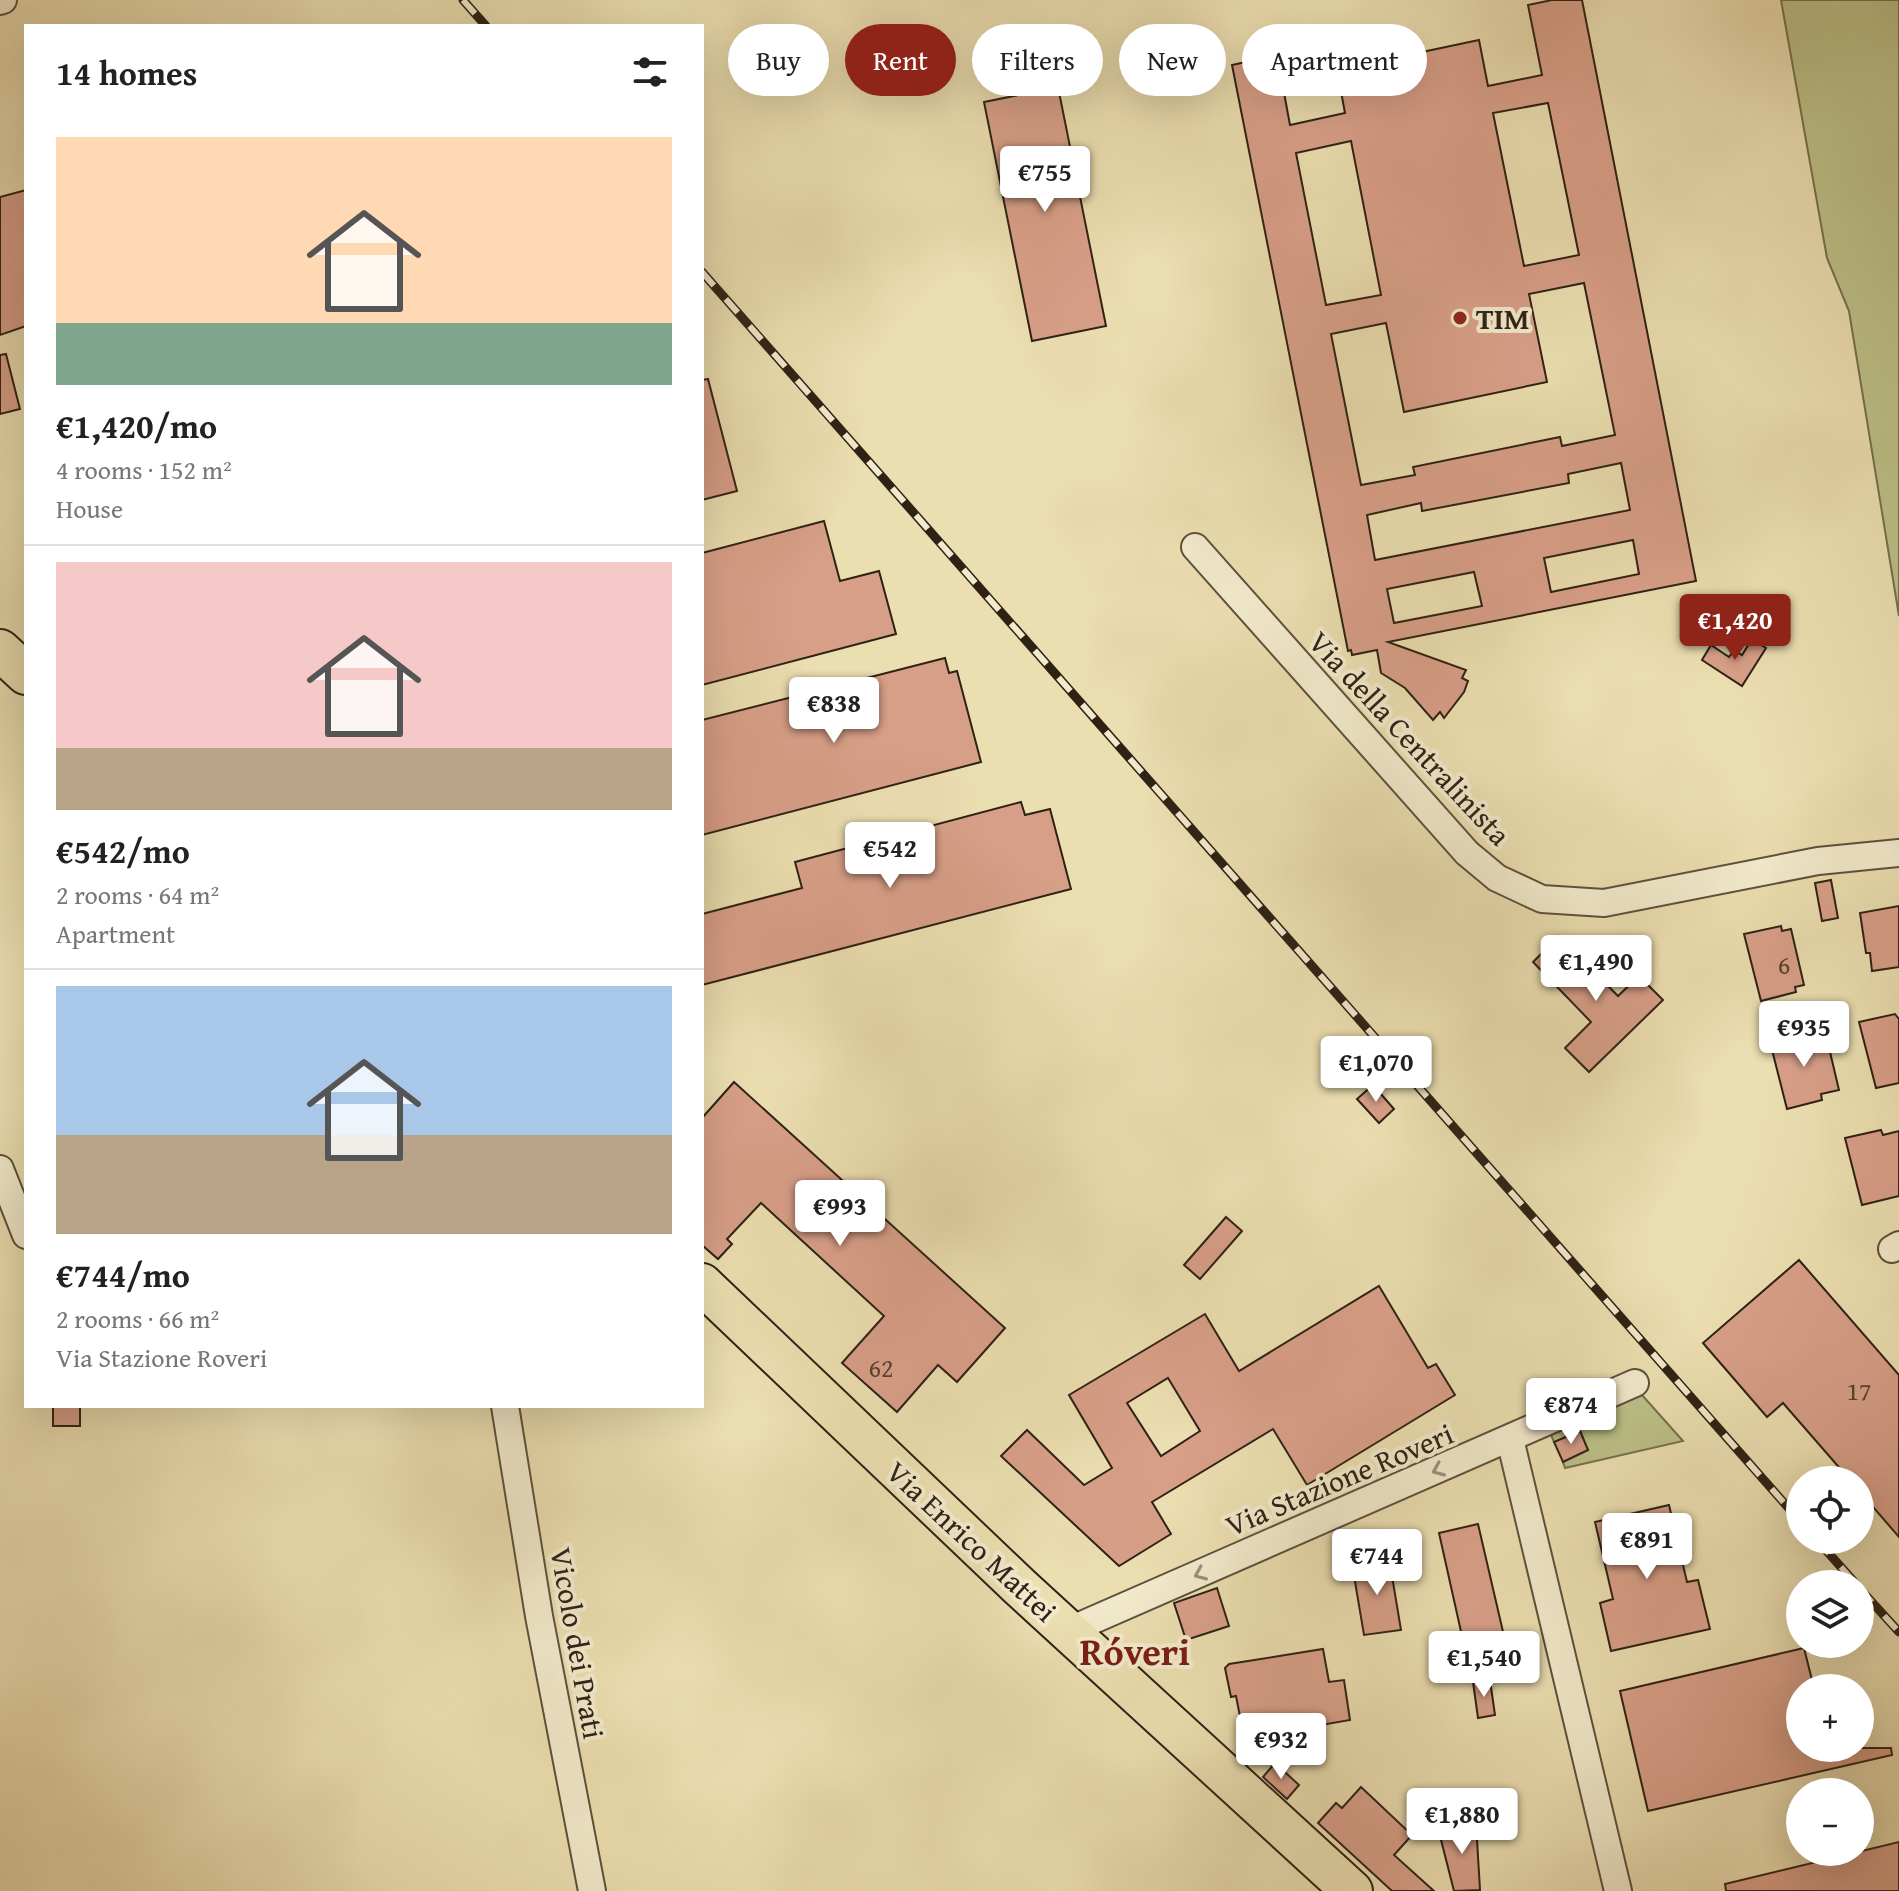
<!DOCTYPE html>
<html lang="en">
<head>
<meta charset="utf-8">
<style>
  body { margin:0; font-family:"Gentium Book Plus",serif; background:#f6f6f6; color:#222; height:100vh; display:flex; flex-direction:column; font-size:30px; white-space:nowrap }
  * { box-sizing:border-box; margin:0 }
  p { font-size:26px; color:#767676 }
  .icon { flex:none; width:44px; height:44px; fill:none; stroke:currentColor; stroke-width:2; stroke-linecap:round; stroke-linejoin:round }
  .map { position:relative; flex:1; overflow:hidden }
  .side { position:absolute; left:24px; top:24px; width:680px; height:1384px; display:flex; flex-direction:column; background:#fff; border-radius:0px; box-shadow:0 8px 32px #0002 }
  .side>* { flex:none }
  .top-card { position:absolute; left:728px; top:24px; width:760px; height:72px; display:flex; gap:16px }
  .buttons { position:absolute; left:1786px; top:1466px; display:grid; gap:16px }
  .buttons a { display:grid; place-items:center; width:88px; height:88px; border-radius:50%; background:#fff; box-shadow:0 8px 32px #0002; font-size:40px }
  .price { position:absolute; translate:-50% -68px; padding:0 18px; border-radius:8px; background:#fff; color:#222; font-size:26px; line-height:52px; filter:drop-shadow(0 2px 4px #0008) }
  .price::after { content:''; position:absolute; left:50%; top:48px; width:24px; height:18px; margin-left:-12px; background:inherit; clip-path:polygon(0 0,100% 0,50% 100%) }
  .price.active { background:#8f2418; color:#fff }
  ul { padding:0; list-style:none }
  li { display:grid; align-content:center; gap:16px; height:424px; padding:0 32px }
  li+li { border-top:2px solid #e0e0e0 }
  li span { display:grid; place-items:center; height:248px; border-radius:0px; color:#555 }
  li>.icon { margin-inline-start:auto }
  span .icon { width:144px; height:144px; fill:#fffc; stroke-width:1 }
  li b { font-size:34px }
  h2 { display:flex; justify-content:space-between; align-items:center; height:96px; padding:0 32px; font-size:34px }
  .pill { padding:0 28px; border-radius:36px; background:#fff; box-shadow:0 8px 32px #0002; font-size:28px; line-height:72px }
  .pill.active { background:#8f2418; color:#fff }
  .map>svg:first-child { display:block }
  .green { fill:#bcc088; stroke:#75714e; stroke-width:2 }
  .building { fill:#d89f88; stroke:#2e2215; stroke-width:2; fill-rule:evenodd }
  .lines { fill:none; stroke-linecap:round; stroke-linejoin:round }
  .street-casing { stroke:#5d513c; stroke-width:30 }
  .primary-casing { stroke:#2e2215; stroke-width:44 }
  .street { stroke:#f2eacc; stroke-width:26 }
  .primary { stroke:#ebdeb0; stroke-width:40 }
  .rail-casing { stroke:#2e2215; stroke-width:9 }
  .rail { stroke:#f2eacc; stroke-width:6; stroke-dasharray:18; stroke-linecap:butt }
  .oneway { stroke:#9a907a }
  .poi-dot { fill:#8f2418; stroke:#f2eacc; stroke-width:3 }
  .labels { text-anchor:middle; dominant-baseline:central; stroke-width:8; stroke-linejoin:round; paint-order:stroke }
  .number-label { font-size:26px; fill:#584132 }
  .poi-label { font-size:30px; font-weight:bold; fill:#2e2215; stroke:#f2eacc; text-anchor:start }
  .street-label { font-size:30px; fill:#2e2215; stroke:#f2eacc }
  .district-label { font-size:38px; font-weight:bold; fill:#7a1f14; stroke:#f2eacc }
</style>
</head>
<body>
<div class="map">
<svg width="1899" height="1891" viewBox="0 0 1899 1891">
  <rect width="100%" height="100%" fill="#ebdeb0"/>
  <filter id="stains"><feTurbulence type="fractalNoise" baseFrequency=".0025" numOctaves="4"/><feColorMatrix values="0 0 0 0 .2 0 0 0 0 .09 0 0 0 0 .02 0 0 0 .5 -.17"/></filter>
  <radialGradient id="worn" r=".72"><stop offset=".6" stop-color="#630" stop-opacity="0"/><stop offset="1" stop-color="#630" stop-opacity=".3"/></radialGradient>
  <g class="green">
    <path d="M1781,0H1899V616L1849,311L1827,258Z"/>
    <path d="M1642,1395L1683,1441L1565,1468L1563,1462L1588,1450L1580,1431L1554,1442L1551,1435Z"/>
  </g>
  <g class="building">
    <path d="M1552,0H1582L1696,581L1388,642L1466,670L1462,678L1468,681L1464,692L1444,718L1440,712L1433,720L1405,688L1381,673L1377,650L1352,655L1351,650L1348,651L1232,65L1277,55L1290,125L1345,113L1337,70L1479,40L1488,86L1542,75L1528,5ZM1548,103L1579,255L1524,266L1493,113ZM1351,141L1381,295L1326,305L1296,153ZM1584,283L1615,435L1562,446L1560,437L1413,467L1415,475L1361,485L1331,334L1386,323L1404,412L1547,382L1529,294ZM1621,463L1630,510L1375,560L1367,515L1421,503L1422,511L1569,483L1568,474ZM1633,540L1639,574L1551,592L1544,558ZM1474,572L1482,606L1394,623L1387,589Z"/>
    <path d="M1058,87L1106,326L1032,341L984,102Z"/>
    <path d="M26,190V326L0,335V197Z"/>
    <path d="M6,354L20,409L0,414V355Z"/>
    <path d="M708,379L737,491L702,500V380Z"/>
    <path d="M824,521L840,581L879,571L896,634L702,685V553Z"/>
    <path d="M1752,639L1766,648L1742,686L1702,660L1711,645L1729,657L1734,650L1742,655Z"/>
    <path d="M945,658L949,673L957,671L981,762L702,835V720Z"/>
    <path d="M1021,802L1025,815L1050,809L1071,889L702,985V914L802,888L795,862Z"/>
    <path d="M1831,880L1838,918L1822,921L1815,883Z"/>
    <path d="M1899,906V967L1872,971L1870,953H1866L1860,913Z"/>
    <path d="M1781,926L1782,931L1791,929L1804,985L1795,987L1796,992L1761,1001L1744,934Z"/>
    <path d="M1559,936L1618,996L1639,976L1663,1000L1589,1072L1565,1048L1591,1022L1533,962Z"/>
    <path d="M1895,1014L1899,1019V1083L1876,1088L1859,1022Z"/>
    <path d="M1806,1033L1808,1039L1826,1035L1839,1090L1821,1094L1822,1100L1787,1109L1770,1042Z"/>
    <path d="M734,1082L1005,1328L957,1382L938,1365L897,1412L842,1363L884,1316L761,1203L727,1239L732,1244L718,1259L702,1245V1118Z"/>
    <path d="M1373,1085L1394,1109L1379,1123L1357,1099Z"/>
    <path d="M1881,1130L1883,1135L1899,1131V1196L1862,1205L1845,1138Z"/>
    <path d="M1226,1217L1242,1231L1200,1279L1184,1265Z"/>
    <path d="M1799,1260L1899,1375V1537L1860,1492V1480H1850L1783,1403L1767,1417L1703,1343Z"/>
    <path d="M1379,1286L1428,1368L1436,1364L1455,1395L1307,1485L1273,1429L1152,1502L1171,1534L1119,1566L1001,1456L1027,1430L1084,1485L1112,1468L1069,1395L1205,1314L1239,1371ZM1168,1378L1200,1431L1161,1456L1127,1403Z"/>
    <rect x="53" y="1406" width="27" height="20"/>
    <path d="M1580,1431L1588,1450L1563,1462L1554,1442Z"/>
    <path d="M1669,1505L1687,1582L1698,1580L1710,1629L1611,1651L1600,1603L1613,1599L1595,1522Z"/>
    <path d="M1478,1524L1504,1636L1464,1645L1439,1533Z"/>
    <path d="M1389,1558L1401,1630L1364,1635L1352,1564Z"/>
    <path d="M1217,1588L1229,1626L1186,1640L1174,1603Z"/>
    <path d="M1804,1648L1814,1688H1800V1748H1891L1892,1755L1648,1811L1620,1691Z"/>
    <path d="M1323,1649L1329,1682L1344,1680L1350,1720L1298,1729L1299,1733L1281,1736L1282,1741L1246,1747L1236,1696L1231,1697L1225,1668L1229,1664Z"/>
    <path d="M1490,1680L1495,1715L1478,1718L1473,1682Z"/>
    <path d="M1275,1763L1299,1785L1287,1799L1263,1777Z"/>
    <path d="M1361,1787L1412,1835L1394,1855L1434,1891H1392L1318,1823L1336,1803L1342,1808Z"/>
    <path d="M1476,1823L1480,1890L1454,1891L1438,1828Z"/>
    <path d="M1899,1842V1891H1726L1725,1884Z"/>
  </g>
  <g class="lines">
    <defs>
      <g id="street">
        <path d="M0,1L3,0"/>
        <path d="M1195,547L1467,853L1497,878L1542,899L1604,903L1818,861L1899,853"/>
        <path d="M0,1169L26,1235"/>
        <path d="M1892,1249L1899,1245"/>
        <path d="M505,1406L539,1616L592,1891"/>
        <path d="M1510,1439L1618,1891"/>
        <path d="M1068,1631L1635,1383"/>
      </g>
      <g id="primary">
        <path d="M0,650L26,674"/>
        <path d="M702,1284L1020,1587L1352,1891"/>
      </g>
    </defs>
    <use href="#street" class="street-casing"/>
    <use href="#primary" class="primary-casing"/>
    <use href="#street" class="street"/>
    <use href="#primary" class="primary"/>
    <defs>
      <g id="rail">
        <path d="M463,0L486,26"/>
        <path d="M702,272L1800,1521"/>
        <path d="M1817,1540L1856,1584"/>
        <path d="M1860,1589L1899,1632"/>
      </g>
    </defs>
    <use href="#rail" class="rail-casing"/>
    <use href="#rail" class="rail"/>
  </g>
  <defs><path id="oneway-chevron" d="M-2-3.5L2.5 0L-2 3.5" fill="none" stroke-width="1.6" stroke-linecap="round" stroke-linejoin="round" transform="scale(2)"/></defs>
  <g class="oneway">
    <use href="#oneway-chevron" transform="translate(1438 1470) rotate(157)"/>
    <use href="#oneway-chevron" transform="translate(1200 1574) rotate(157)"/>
  </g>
  <circle class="poi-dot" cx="1460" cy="318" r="8"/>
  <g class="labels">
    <g class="number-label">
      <text x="1784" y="964">6</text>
      <text x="881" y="1367">62</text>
      <text x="1859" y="1390">17</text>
    </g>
    <g class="poi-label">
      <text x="1476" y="318">TIM</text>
    </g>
    <g class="street-label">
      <text transform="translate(1410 738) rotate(47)">Via della Centralinista</text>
      <text transform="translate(1339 1479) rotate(-23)">Via Stazione Roveri</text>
      <text transform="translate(972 1541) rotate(43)">Via Enrico Mattei</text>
      <text transform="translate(578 1643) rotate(80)">Vicolo dei Prati</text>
    </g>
    <g class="district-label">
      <text x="1135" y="1651">Róveri</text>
    </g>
  </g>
  <rect width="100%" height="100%" filter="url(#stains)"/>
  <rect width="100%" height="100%" fill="url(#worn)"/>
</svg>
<div class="buttons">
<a><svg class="icon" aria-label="locate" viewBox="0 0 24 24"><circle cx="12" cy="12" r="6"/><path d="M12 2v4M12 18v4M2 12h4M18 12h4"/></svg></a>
<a><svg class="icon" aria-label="layers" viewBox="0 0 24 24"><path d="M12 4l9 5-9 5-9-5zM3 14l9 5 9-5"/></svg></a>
<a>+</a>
<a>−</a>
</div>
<b class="price" style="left:1045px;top:214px">€755</b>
<b class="price active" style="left:1735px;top:662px">€1,420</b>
<b class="price" style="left:834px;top:745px">€838</b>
<b class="price" style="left:890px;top:890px">€542</b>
<b class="price" style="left:1596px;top:1003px">€1,490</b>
<b class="price" style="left:1804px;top:1069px">€935</b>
<b class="price" style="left:1376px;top:1104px">€1,070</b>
<b class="price" style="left:840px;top:1248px">€993</b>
<b class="price" style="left:1571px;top:1446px">€874</b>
<b class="price" style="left:1647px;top:1581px">€891</b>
<b class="price" style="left:1377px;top:1597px">€744</b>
<b class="price" style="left:1484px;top:1699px">€1,540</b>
<b class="price" style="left:1281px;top:1781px">€932</b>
<b class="price" style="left:1462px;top:1856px">€1,880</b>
<div class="top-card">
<a class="pill">Buy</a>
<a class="pill active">Rent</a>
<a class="pill">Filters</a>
<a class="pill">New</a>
<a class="pill">Apartment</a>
</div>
<section class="side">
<h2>14 homes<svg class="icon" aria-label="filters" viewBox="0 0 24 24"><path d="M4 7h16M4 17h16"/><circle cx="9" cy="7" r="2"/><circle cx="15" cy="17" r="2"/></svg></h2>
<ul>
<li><span style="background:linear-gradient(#ffd9b3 75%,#7fa58c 0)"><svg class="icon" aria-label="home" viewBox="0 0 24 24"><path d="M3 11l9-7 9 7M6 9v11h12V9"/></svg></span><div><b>€1,420/mo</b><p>4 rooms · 152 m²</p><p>House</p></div></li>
<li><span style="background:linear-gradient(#f6c9c9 75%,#b9a48a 0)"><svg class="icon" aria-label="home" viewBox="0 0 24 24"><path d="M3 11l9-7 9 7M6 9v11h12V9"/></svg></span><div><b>€542/mo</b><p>2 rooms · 64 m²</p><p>Apartment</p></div></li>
<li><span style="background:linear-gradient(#a9c7e8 60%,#b9a48a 0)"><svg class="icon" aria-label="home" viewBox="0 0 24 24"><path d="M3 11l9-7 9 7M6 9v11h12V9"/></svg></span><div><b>€744/mo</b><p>2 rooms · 66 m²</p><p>Via Stazione Roveri</p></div></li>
</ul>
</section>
</div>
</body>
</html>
